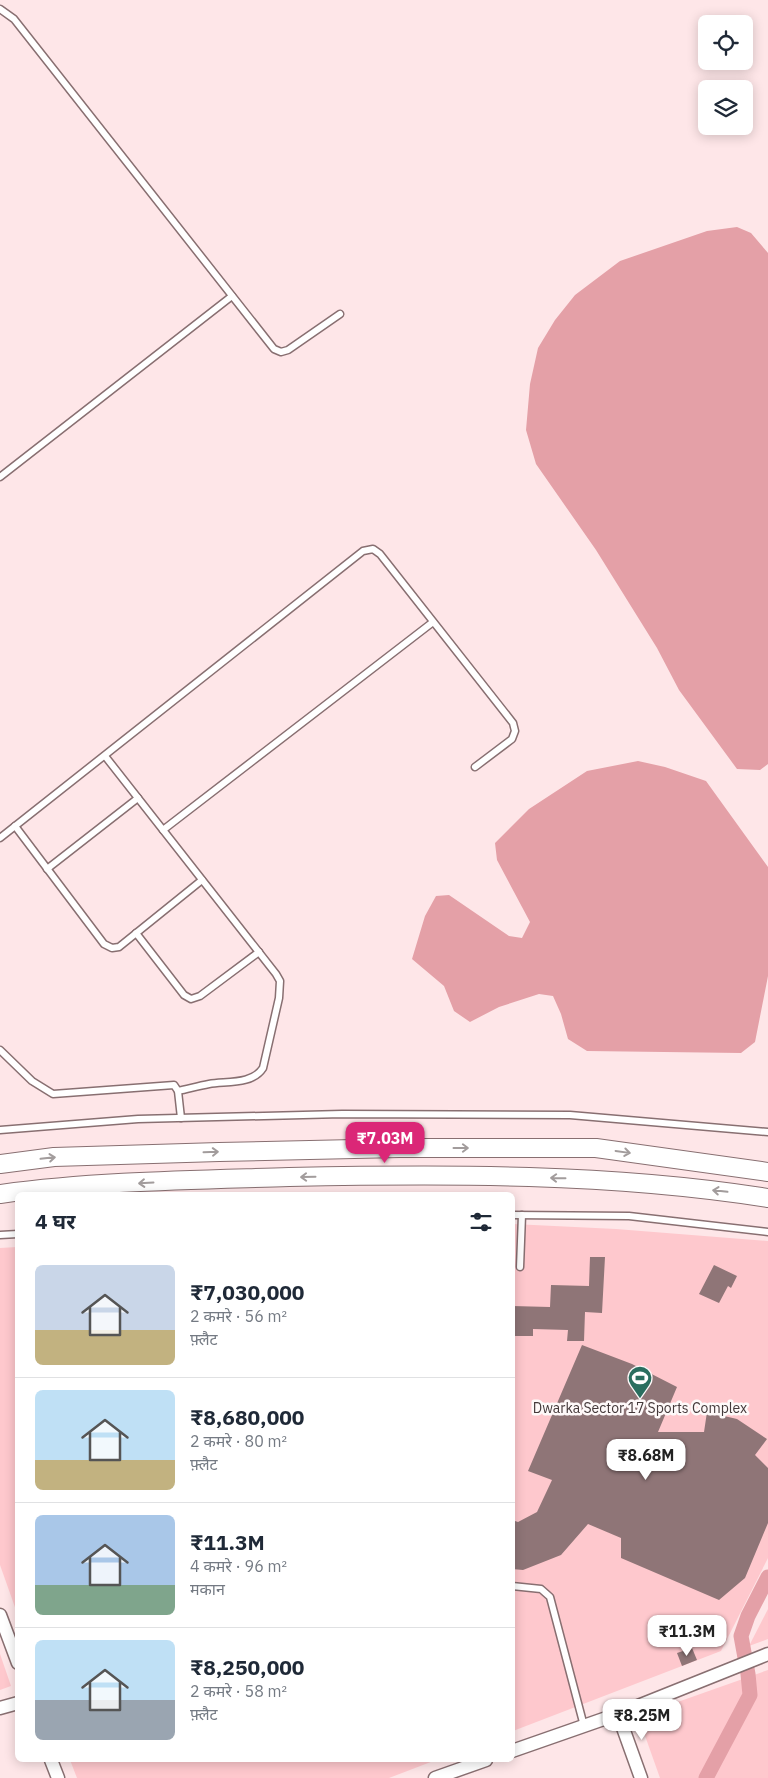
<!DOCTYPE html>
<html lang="hi">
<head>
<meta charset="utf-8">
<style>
  body { margin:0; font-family:"IBM Plex Sans","Noto Sans Devanagari",sans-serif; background:#f6f6f7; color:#1f2937; height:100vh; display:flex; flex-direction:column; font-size:19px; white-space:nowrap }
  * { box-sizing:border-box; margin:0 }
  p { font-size:16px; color:#747a83 }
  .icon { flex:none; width:28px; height:28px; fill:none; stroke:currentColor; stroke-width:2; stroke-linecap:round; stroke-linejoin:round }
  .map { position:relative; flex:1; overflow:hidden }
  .details { position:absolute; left:15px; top:1192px; width:500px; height:570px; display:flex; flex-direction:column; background:#fff; border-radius:8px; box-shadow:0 2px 12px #0003 }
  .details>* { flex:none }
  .tools { position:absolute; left:698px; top:15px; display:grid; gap:10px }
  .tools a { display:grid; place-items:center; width:55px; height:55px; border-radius:8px; background:#fff; box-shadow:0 2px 12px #0003; font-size:25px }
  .price { position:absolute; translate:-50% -42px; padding:0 11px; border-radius:10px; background:#fff; color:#222; font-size:16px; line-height:32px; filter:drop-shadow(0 1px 2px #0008) }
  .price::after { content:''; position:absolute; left:50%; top:30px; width:15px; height:11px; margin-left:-8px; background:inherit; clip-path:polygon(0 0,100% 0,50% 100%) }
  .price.current { background:#db2777; color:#fff }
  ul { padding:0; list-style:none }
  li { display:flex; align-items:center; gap:15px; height:125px; padding:0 20px }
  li+li { border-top:1px solid #e0e1e3 }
  li span { display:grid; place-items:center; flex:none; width:140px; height:100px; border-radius:8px; color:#555 }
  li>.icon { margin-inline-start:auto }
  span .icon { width:60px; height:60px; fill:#fffc; stroke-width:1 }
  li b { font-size:21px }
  h2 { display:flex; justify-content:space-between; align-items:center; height:60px; padding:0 20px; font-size:21px }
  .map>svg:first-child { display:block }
  .green { fill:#fec8cd }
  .water { fill:#e4a0a7 }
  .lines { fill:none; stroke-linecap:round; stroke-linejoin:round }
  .canal { stroke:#e4a0a7; stroke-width:15 }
  .building { fill:#8f7577 }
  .service-casing { stroke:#886f71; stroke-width:9 }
  .minor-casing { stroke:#886f71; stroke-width:15 }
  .secondary-casing { stroke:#886f71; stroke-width:20 }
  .service { stroke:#fff; stroke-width:6 }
  .minor { stroke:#fff; stroke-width:12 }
  .secondary { stroke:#fff; stroke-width:18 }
  .oneway { stroke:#a29c9c }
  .labels { text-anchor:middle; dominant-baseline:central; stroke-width:5; stroke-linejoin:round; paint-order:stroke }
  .poi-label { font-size:14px; fill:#44393a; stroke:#fef9f9 }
</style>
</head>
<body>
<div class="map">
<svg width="768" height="1778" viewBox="0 0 768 1778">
  <rect width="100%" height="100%" fill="#fee6e8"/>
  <g class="green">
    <path d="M513,1224L616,1229L768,1241V1558L721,1651L513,1731Z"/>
    <path d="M17,1247H18L17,1613L0,1565V1248Z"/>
    <path d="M768,1609V1639L749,1646Z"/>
    <path d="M0,1654L11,1686L0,1690Z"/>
    <path d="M768,1670V1778H660L638,1716Z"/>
    <path d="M70,1760H436L389,1778H77Z"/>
  </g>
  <g class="water">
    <path d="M737,227L751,233L768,253V764L760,770L737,769L679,690L657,648L596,550L536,464L526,430L530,384L538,348L555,320L575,295L620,261L707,231Z"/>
    <path d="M638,761L665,767L706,781L768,867V976L755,1042L741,1053L587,1051L568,1039L561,1014L553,996L539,994L499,1007L470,1022L454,1011L444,986L412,959L425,916L436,896L449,895L509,936L522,938L530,922L497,860L495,843L529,809L587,771Z"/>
  </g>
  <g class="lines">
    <path class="canal" d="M706,1778L750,1695L748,1674L741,1636L748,1616L768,1577"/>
  </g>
  <g class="building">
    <path d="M590,1257H605L602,1313L585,1312L584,1341H567L568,1330L533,1329V1336H512V1306L550,1307L551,1285L589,1286Z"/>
    <path d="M714,1265L737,1276L731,1288L728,1286L719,1303L699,1294Z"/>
    <path d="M582,1345L632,1364L677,1387L658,1432H704L707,1412L737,1419L767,1439L755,1455L768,1468V1523L745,1578L719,1600L621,1558V1538L588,1524L561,1555L523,1570L512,1569V1520L518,1522L537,1512L552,1480L528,1471Z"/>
    <path d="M692,1648L697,1660L682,1666L677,1653Z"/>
  </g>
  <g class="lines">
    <defs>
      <g id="service">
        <path d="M0,9L14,19L274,349L281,352L288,350L340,314"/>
        <path d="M0,477L232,296"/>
        <path d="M105,756L276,974L280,981L279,998L263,1068C252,1085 226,1081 209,1084C198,1086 188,1089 178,1091"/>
        <path d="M15,826L104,944L112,948L119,947L202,880"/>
        <path d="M163,830L433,622"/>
        <path d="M0,838L363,551L373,549L380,554L513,723L515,731L512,739L475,767"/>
        <path d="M47,869L138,798"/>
        <path d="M136,933L184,995L191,999L200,996L259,952"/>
        <path d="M0,1050L32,1081L53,1094L174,1085L178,1091L181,1118"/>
        <path d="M0,1130L138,1119L342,1114L570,1115L768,1132"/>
        <path d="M512,1215L629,1216L768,1232"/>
        <path d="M0,1235L18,1234"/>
        <path d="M520,1267L522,1215"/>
        <path d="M512,1586L541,1589L550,1597L584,1726"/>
      </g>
      <g id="minor">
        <path d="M0,1615L18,1663"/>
        <path d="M0,1708L18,1703"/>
        <path d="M618,1714L641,1778"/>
        <path d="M512,1751L618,1714L768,1654"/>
        <path d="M51,1760L58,1778"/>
        <path d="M435,1778L486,1760"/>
      </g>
      <g id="secondary">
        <path d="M0,1164L54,1157L219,1152L399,1148H596L768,1172"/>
        <path d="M0,1194C95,1181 193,1180 289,1177C449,1174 610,1173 768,1198"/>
      </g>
    </defs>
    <use href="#service" class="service-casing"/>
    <use href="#minor" class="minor-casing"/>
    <use href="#secondary" class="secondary-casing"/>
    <use href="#service" class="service"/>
    <use href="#minor" class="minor"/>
    <use href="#secondary" class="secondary"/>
  </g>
  <defs><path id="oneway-shaft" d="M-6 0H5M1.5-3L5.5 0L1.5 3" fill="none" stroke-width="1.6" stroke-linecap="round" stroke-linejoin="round" transform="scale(1.25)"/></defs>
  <g class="oneway">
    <use href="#oneway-shaft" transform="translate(461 1148)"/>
    <use href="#oneway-shaft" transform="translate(211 1152) rotate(-2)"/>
    <use href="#oneway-shaft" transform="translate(623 1152) rotate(8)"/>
    <use href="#oneway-shaft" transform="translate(48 1158) rotate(-6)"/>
    <use href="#oneway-shaft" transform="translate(308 1177) rotate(179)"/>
    <use href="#oneway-shaft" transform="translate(558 1178) rotate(-179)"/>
    <use href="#oneway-shaft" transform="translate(146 1183) rotate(177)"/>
    <use href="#oneway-shaft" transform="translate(720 1191) rotate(-174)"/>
  </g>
  <defs>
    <symbol id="stadium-pin" viewBox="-11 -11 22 30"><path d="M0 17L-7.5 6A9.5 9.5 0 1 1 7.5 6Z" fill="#2a6e5f" stroke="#fef9f9"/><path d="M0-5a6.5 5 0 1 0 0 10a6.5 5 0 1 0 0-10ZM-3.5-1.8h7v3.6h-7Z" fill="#fff"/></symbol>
  </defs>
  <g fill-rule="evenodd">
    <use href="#stadium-pin" x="626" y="1364" width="28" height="38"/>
  </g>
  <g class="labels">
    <g class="poi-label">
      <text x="640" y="1408">Dwarka Sector 17 Sports Complex</text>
    </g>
  </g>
</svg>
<div class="tools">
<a><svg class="icon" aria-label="locate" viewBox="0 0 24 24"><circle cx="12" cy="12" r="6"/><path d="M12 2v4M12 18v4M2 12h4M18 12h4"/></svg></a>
<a><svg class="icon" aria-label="layers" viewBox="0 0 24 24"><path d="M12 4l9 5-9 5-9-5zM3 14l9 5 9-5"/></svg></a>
</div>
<b class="price current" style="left:385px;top:1164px">₹7.03M</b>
<b class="price" style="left:646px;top:1481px">₹8.68M</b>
<b class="price" style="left:687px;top:1657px">₹11.3M</b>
<b class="price" style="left:642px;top:1741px">₹8.25M</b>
<section class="details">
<h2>4 घर<svg class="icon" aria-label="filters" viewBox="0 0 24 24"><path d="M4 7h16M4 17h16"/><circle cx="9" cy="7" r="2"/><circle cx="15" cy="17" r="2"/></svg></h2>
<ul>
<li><span style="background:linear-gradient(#c9d6e8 65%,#c2b280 0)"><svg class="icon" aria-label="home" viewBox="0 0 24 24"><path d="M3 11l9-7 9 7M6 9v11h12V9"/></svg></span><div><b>₹7,030,000</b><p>2 कमरे · 56 m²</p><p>फ़्लैट</p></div></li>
<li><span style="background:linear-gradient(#bfe0f5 70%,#c2b280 0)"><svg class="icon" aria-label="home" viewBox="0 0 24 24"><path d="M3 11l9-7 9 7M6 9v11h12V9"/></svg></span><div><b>₹8,680,000</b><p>2 कमरे · 80 m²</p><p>फ़्लैट</p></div></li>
<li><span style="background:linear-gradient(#a9c7e8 70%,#7fa58c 0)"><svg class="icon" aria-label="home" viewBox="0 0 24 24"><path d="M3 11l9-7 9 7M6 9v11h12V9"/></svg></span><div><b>₹11.3M</b><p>4 कमरे · 96 m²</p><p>मकान</p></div></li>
<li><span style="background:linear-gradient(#bfe0f5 60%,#9aa5b1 0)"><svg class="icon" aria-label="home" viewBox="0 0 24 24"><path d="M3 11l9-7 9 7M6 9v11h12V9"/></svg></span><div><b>₹8,250,000</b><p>2 कमरे · 58 m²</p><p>फ़्लैट</p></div></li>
</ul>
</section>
</div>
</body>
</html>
